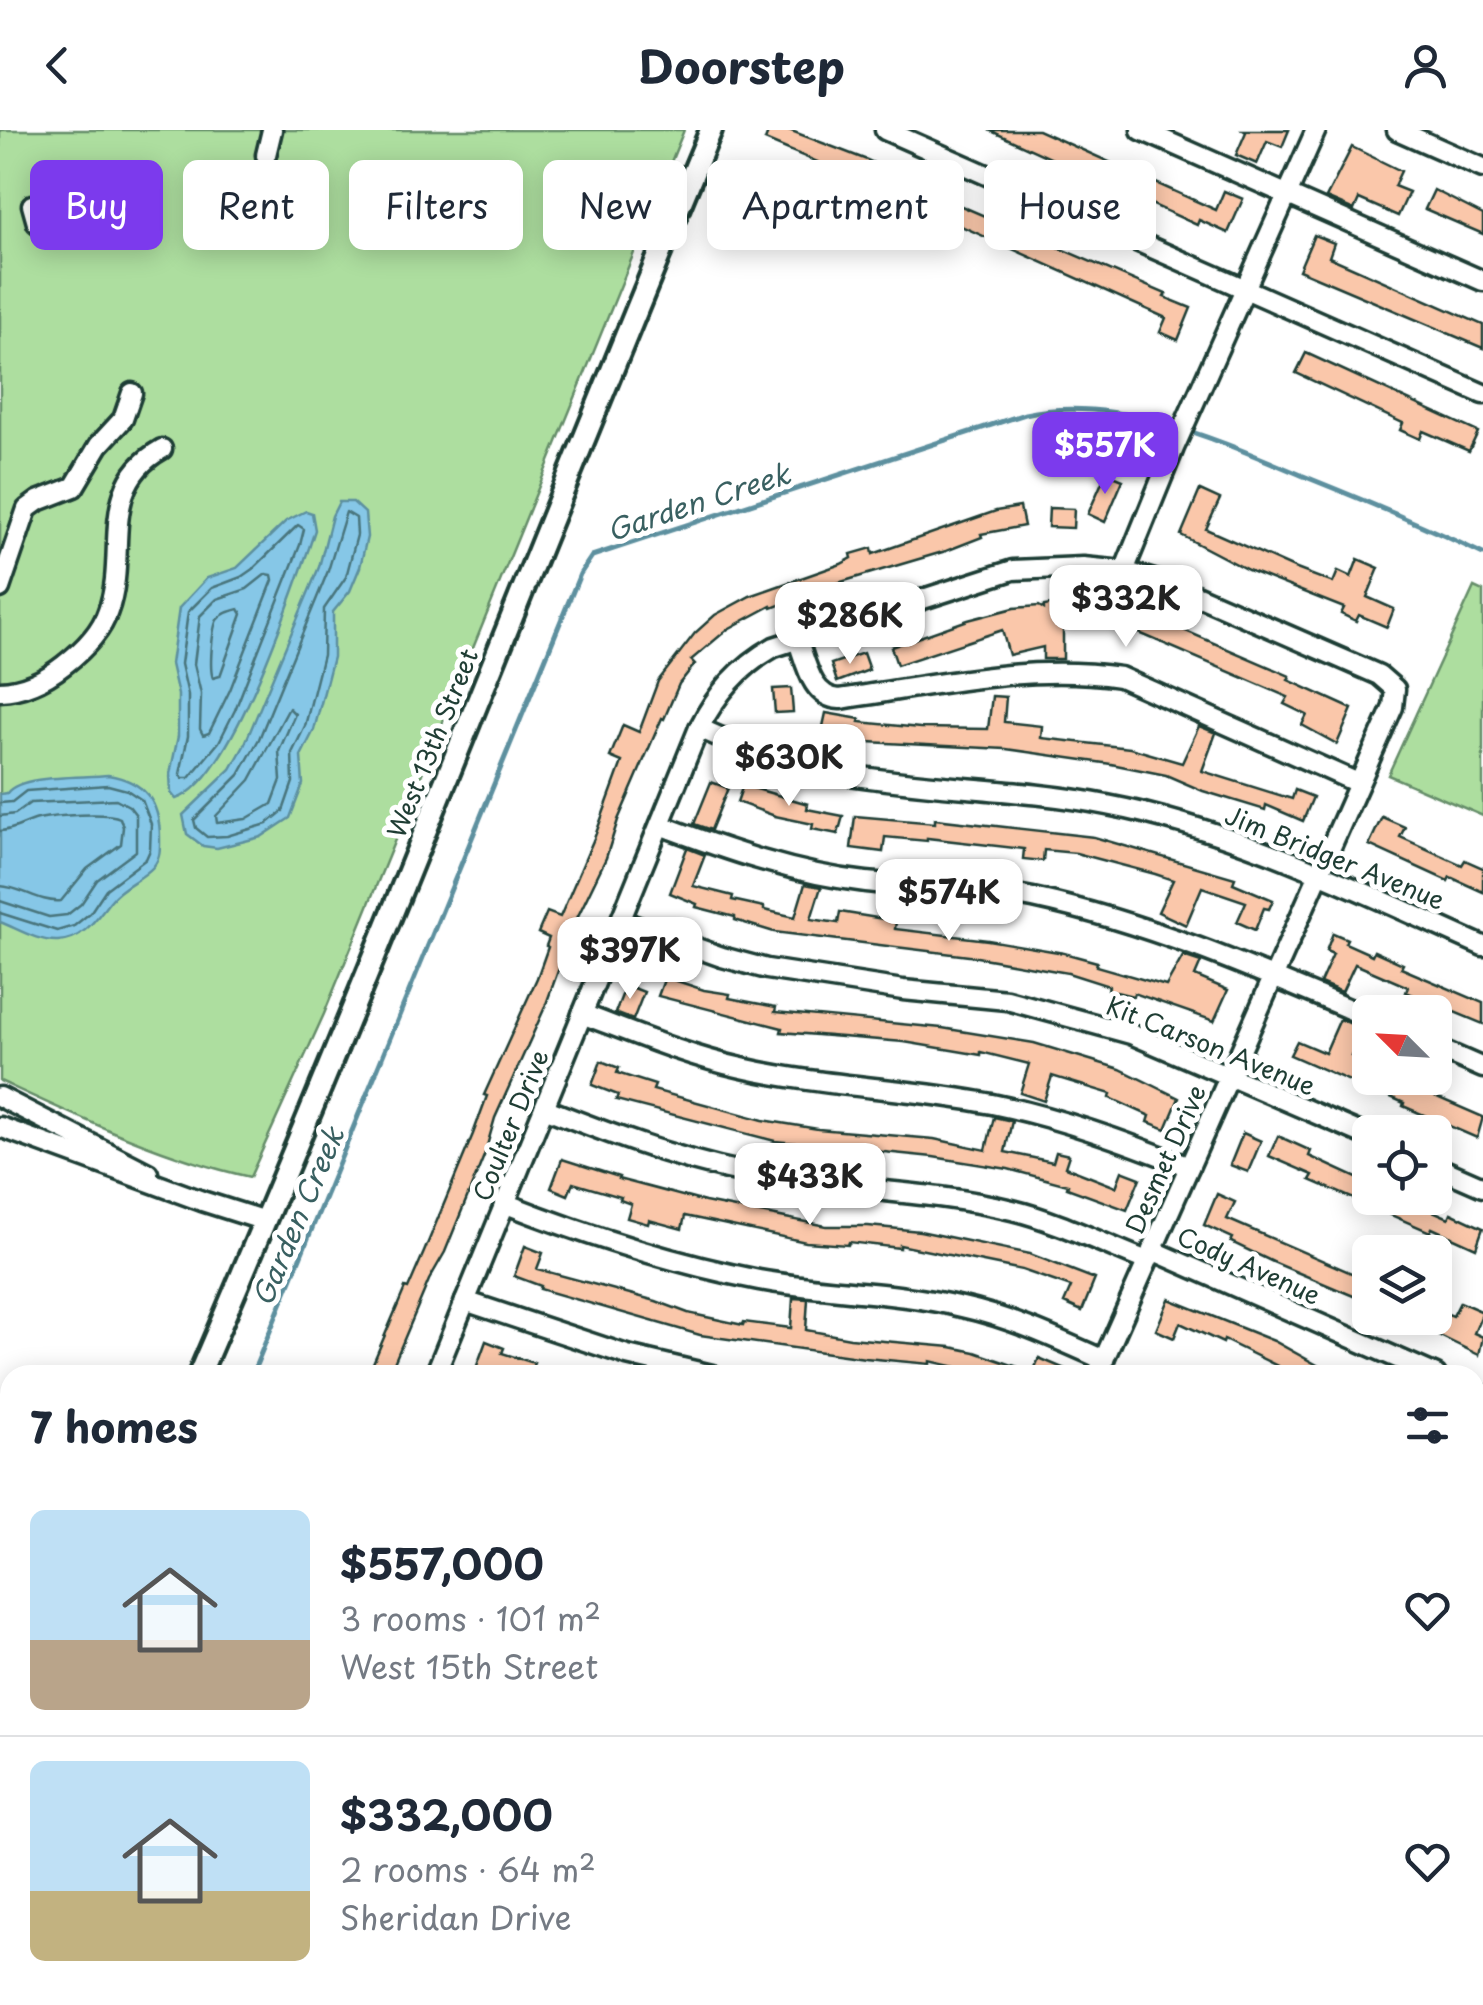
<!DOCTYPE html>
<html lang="en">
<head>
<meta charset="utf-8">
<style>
  body { margin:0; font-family:"Playpen Sans",sans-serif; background:#f2f2f3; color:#1f2937; height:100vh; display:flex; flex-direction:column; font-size:38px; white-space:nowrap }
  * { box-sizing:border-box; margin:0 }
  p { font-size:32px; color:#747a83 }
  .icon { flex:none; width:55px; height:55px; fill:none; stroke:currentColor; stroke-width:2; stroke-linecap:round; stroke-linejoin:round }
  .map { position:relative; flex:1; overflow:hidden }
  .details { position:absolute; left:0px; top:1235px; width:1485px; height:640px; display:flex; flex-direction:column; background:#fff; border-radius:30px 30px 0 0; box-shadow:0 5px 25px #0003 }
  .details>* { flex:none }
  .banner { position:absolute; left:30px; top:30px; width:1425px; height:90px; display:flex; gap:20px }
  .needle { width:65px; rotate:294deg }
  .fabs { position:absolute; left:1352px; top:865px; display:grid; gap:20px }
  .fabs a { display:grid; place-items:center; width:100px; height:100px; border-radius:15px; background:#fff; box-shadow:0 5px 25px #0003; font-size:50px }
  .price { position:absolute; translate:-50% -85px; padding:0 22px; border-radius:20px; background:#fff; color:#222; font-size:32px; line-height:65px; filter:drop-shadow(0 2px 5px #0008) }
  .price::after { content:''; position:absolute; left:50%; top:60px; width:30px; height:22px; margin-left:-15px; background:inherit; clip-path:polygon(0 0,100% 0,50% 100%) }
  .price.current { background:#7c3aed; color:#fff }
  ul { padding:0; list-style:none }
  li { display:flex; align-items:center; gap:30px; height:250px; padding:0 30px }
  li+li { border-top:2px solid #e0e1e3 }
  li span { display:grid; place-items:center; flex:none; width:280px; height:200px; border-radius:15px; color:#555 }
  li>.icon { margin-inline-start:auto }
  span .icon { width:120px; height:120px; fill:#fffc; stroke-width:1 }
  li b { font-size:42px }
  h2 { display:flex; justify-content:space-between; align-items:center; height:120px; padding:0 30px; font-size:42px }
  .tag { padding:0 35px; border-radius:15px; background:#fff; box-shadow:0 5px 25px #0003; font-size:35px; line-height:90px }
  .tag.current { background:#7c3aed; color:#fff }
  header { display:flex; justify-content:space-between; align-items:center; height:130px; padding:0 30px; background:#fff; font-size:45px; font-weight:700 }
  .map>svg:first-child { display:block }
  .green { fill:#adde9f; stroke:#668e6a; stroke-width:2.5 }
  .water { fill:#86c7e7; stroke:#5d909f; stroke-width:2.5 }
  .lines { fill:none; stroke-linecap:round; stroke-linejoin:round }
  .shore { stroke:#48747c; stroke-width:2.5 }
  .stream { stroke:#5d909f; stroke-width:5 }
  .building { fill:#fac7aa; stroke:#1f3d34; stroke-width:2.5 }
  .minor-casing { stroke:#1f3d34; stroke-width:25 }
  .major-casing { stroke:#1f3d34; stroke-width:28 }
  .minor { stroke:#fff; stroke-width:18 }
  .major { stroke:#fff; stroke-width:20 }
  .labels { text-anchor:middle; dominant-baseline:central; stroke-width:10; stroke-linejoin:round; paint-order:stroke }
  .street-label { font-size:25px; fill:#1f3d34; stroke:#fff }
  .water-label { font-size:28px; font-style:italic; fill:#396061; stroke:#fff }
</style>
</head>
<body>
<header><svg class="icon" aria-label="back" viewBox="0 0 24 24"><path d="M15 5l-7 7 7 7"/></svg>Doorstep<svg class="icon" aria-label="person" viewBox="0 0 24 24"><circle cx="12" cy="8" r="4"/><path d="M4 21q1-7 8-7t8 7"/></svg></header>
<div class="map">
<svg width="1483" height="1875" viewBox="0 0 1483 1875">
  <rect width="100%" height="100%" fill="#fff"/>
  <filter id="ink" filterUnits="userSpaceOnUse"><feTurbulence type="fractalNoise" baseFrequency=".01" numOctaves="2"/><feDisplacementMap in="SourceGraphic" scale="20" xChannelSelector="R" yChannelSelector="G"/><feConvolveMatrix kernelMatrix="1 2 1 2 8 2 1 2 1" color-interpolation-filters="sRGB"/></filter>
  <g filter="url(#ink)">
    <g class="green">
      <path d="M0,0H684L324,884L250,1047C164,1028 80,988 0,951Z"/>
      <path d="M1474,457L1483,461V686L1388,645Z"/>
    </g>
    <g class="water">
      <path d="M339,372H353L365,383L367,407L360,437L350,461L333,482V527L314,600L301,626L303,654L290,688L261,707L217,718L203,716L187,704L183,685L231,639L244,616L319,437L332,386Z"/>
      <path d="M306,381L312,383L315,400L309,418C289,472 231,652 176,669L171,663L170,644L178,606V565L171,534L179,478L207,448L237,438L286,391Z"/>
      <path d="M108,645C144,651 160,671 160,708C160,718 161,728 153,737C141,750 122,756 111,770C97,787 84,810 58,811C38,812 18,799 0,792V664L7,663C21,644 83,648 108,645Z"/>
    </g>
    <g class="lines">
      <g class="shore">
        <path d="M346,382L356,388L357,405L346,447L324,479L323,525L305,596L292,623L293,652L283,681L267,694L227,706L207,707L196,698L194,690L239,645L259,609L328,441Z"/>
        <path d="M298,395L304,399L300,415L235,580L219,612L189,648H183L180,644L188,606V565L181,534L188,482L212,458L241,447L254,438Z"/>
        <path d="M266,444L272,445L273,450L230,560L209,603L203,605L200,599L201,564L194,534L200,486L217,469L247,459Z"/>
        <path d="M239,479L242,484L220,546L213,548C209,540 212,499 217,490C222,483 231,481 239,479Z"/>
        <path d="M289,578L295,584L279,621L281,650L272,674L246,689L217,693L216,686L250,650Z"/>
        <path d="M0,673L12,672L26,661L108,655L127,660L142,670L151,694L150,720L146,729L106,759L90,783L74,796L57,801L0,783"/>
        <path d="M0,686L15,684L30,673L116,669L129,676L136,685V721L97,750L81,774L67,785L49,787L0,771"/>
        <path d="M0,701C16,700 25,692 38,689C54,686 107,681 120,688L123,697L121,714L87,739L61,771C39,773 22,757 0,756"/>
      </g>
      <g class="stream">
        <path d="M252,1245L580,444L592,426L1025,284C1118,264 1222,312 1306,347C1366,371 1425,396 1483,424"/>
        <path d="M0,1848L10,1833"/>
      </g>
    </g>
    <g class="building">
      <path d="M769,0H789L867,30L946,66L945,69L1166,164L1164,167L1191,178L1178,210L1160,202L1166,188L892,65L880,93L821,70L834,39L765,10Z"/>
      <path d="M989,0H1038L1216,80L1224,61L1243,69L1228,103L1199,90L1197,95Z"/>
      <path d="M1243,0H1289L1282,17L1267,11L1257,34L1236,25L1246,2Z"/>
      <path d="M1352,17L1401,41L1394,56L1409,62L1398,86L1359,69L1354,80L1326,68Z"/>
      <path d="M1434,60L1483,85V104L1425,79Z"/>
      <path d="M1314,105L1334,113L1329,127L1483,195V218L1299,140Z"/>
      <path d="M1306,223L1478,302L1469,321L1423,301L1420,309L1400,300L1403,293L1296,243Z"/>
      <path d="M1106,343L1123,350L1105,392L1088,384Z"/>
      <path d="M1200,360L1220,369L1206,399L1294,438L1333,453L1338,441L1351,447L1358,429L1379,438L1367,467L1394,479L1387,497L1359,485L1356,491L1341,484L1344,478L1248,440L1181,405Z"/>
      <path d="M1020,377L1024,396L981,404L982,407L946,421L831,455L772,478L771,476L728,499L691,530L695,534L679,554L664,589L662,588L618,690L606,728L578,786L545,877L495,988L484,1026L445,1122L429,1150L389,1245H368L405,1158L408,1159L424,1122L473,1004L487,966L484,965L537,848L548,817L546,816L549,808L538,803L547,782L560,787L595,706L622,632L610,627L623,595L639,602L658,551L695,503L715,485L750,466L841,434L852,428L851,424L872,418L873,424L996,381Z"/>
      <path d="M1049,378L1074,379L1073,398L1048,397Z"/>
      <path d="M1070,472L1135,479L1290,546L1288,550L1352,579L1337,614L1302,595L1307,585L1284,574L1288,567L1130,499L1063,491V529H1043V517L1009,525L1002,500L897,535L891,517L968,490L1014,478L1039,476L1044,479V476Z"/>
      <path d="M863,523L869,540L837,552L831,534Z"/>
      <path d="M791,558L793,582L775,583L773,559Z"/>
      <path d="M992,566L1006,567L1004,592L1042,596L1041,608L1130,618L1182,633L1199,596L1216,603L1202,641L1292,669L1295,660L1313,667L1303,691L1266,675L1265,680L1203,661L1166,645L1111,634L1006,619L867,612L822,601L826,583L860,589L859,592L920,598L988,599Z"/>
      <path d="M711,652L728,658L711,700L694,694Z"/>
      <path d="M743,655L808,674L807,679L843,686L838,704L812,699L813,694L775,686L737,672Z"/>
      <path d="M855,686L935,693V689L1094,707L1235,748L1233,753L1273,770L1269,779L1264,778L1255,800L1237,792L1246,772L1202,757L1186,795L1158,782L1173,750L1155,744L1076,723L1044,720L1043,731L1023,729L1024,719L927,708V711L885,707L883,722L851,718Z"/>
      <path d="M1382,687L1405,697L1400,707L1462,735L1465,730L1483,738V762L1450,747L1448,751L1369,715Z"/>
      <path d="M687,718L705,725L693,756L733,766L732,770L764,777V780L795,787L805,754L821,757L811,789L838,793L840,782L896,791L895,799L988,810L1064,823L1097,832L1096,836L1166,856L1183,826L1201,832L1195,846L1228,860L1214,891L1134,863L1133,866L1108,860L1109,856L1068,843L977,827L774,802L735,790V787L696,777L697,774L670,763Z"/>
      <path d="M1333,803L1347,809L1345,813L1372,825L1374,821L1403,834L1401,838L1483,873V894L1406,862L1408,857L1355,834L1342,862L1320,853L1333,824L1326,821Z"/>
      <path d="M665,847L704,860L730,864L729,868L776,877L775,882L942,898L1034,913L1120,939L1179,968L1166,999L1148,992L1150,986L1110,968L1111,964L1052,946L1044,971L1020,963L1029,934L981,922V925L904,912L781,902L782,898L658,866Z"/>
      <path d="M626,855L644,862L633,890L615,883Z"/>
      <path d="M1340,889L1363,899L1351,926L1370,934V948H1404L1402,952L1483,987L1477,1008L1403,976L1404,973L1355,951L1354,953L1290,925L1297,911L1325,923Z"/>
      <path d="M601,931L619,938L617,943L655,955L653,960L763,990L818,999L934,1009L986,1020L994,987L1012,991L1005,1022L1053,1032L1056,1022L1069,1025L1065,1037L1116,1057L1122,1041L1140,1048L1127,1080L1067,1058L1068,1055L1008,1039L933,1027L775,1011L616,970L618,965L592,955Z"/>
      <path d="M1243,1003L1261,1011L1248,1042L1230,1035Z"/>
      <path d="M1278,1006L1311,1021L1309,1026L1370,1054V1068H1403L1449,1088L1451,1083L1483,1098L1476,1118L1432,1098L1430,1102L1310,1050L1313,1045L1269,1026Z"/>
      <path d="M562,1029L619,1047L618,1049L705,1072L826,1096H868L920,1101L1030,1124L1095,1149L1082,1181L1064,1173L1071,1157L1022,1140L900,1115V1118L849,1112L848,1115L806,1112L685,1086L682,1099L649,1090L648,1094L627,1088L631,1074L620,1070L621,1067L573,1053L568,1065L551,1058Z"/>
      <path d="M1217,1064L1235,1072L1227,1089L1370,1151V1173L1273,1132L1231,1112L1233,1108L1204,1095Z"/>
      <path d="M525,1116L543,1123L537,1139L656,1171L688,1183L743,1195L744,1192L791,1198L793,1168L808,1169L806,1200L850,1208L951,1217L975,1222L1032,1242L1031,1245H991L930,1231V1234L865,1228L700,1205L540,1159L541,1156L514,1146Z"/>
      <path d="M1169,1169L1274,1211L1335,1245H1296L1224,1210L1223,1213L1180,1193L1174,1208L1156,1200Z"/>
      <path d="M1460,1172L1483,1182L1474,1203L1483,1207L1479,1225L1403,1188H1435V1179L1453,1186Z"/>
      <path d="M486,1211L504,1218L502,1223L534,1233L529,1245H511L496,1240L494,1245H486L475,1241Z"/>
      <path d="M1039,1228L1079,1245H1032Z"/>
    </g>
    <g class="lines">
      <defs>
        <g id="minor">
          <path d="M885,0L1483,264"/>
          <path d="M1141,0L1483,151"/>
          <path d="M1397,0L1483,38"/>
          <path d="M266,25L272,0"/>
          <path d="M32,75L37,93"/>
          <path d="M1124,441L1174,318L1316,0"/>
          <path d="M0,458L27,379L38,371L74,357L99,315L123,289L132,263"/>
          <path d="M797,508C806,532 811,568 840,569C932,556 1028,533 1120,547L1358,653"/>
          <path d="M0,561C24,560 45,550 64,535C82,521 101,503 108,481C129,424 96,356 162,319"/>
          <path d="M699,598C745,619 792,636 843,644C930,659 1020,658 1107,675C1239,700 1361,762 1483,816"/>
          <path d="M660,695C726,720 795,744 866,752C921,758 978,757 1033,768C1150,793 1260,841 1370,888"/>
          <path d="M621,791L722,827L767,839L903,860L1007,870L1131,904L1370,1007"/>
          <path d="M582,884C635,904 687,926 742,938C824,957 909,958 992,974C1060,988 1124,1011 1189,1037"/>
          <path d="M1435,917L1483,938"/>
          <path d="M0,967L148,1043"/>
          <path d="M544,978C622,1009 700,1038 785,1050C860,1061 937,1062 1012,1080C1058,1091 1103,1114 1147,1131"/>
          <path d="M0,997L202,1071L265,1091"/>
          <path d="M1435,1036L1483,1057"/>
          <path d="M504,1073C588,1106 671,1133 759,1150C826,1162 896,1161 962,1177C1012,1188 1057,1209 1104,1230"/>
          <path d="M1152,1120L1436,1245"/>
          <path d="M465,1171L627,1225L712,1245"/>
          <path d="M435,1245L699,598C717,563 739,537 774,517L1013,440L1083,437L1124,441L1177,457L1379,545L1395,559L1393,577L1097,1245"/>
          <path d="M1475,1262L1483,1266"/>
          <path d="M1475,1471L1483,1475"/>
          <path d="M1475,1679L1483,1683"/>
          <path d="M255,1865L282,1875"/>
          <path d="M672,1865L730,1875"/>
          <path d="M948,1865L970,1875"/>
          <path d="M1434,1865L1464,1875"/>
          <path d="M177,1875L181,1865"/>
          <path d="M821,1875L825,1865"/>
        </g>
        <g id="major">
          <path d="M199,1245C377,833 538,414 711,0"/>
          <path d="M0,1707L10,1682"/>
        </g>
      </defs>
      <use href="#minor" class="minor-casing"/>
      <use href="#major" class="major-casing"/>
      <use href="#minor" class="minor"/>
      <use href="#major" class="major"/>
    </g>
  </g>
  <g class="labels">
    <g class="street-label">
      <text transform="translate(432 613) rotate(-68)">West 13th Street</text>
      <text transform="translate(1335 727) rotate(22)">Jim Bridger Avenue</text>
      <text transform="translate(1211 915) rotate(22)">Kit Carson Avenue</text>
      <text transform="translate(510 995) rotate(-68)">Coulter Drive</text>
      <text transform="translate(1165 1029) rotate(-66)">Desmet Drive</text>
      <text transform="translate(1249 1135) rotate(24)">Cody Avenue</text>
    </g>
    <g class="water-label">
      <text transform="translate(698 371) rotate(-18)">Garden Creek</text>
      <text transform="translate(297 1086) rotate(-67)">Garden Creek</text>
    </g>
  </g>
</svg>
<div class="fabs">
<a><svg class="needle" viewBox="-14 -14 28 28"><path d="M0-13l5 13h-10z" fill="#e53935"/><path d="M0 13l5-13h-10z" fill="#747a83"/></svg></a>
<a><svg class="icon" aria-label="locate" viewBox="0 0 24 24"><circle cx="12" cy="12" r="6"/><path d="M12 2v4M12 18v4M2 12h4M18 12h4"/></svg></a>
<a><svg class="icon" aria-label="layers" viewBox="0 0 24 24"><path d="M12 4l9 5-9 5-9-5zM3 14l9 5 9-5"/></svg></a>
</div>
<b class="price current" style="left:1105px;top:367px">$557K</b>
<b class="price" style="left:1126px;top:520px">$332K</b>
<b class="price" style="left:850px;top:537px">$286K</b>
<b class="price" style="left:789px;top:679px">$630K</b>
<b class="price" style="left:949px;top:814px">$574K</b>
<b class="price" style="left:630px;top:872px">$397K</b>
<b class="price" style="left:810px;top:1098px">$433K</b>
<div class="banner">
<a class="tag current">Buy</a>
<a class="tag">Rent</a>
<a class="tag">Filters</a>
<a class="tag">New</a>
<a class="tag">Apartment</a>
<a class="tag">House</a>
</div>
<section class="details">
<h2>7 homes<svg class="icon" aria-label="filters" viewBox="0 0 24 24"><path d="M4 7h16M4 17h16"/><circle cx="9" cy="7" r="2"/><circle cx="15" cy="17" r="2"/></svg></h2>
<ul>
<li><span style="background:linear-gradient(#bfe0f5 65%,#b9a48a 0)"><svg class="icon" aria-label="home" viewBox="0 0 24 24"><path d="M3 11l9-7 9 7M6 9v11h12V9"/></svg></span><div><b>$557,000</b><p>3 rooms · 101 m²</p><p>West 15th Street</p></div><svg class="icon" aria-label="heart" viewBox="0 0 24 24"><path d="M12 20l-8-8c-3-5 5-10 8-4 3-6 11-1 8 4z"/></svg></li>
<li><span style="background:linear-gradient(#bfe0f5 65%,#c2b280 0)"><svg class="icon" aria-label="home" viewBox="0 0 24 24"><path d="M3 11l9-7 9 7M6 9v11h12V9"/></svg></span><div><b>$332,000</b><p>2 rooms · 64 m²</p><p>Sheridan Drive</p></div><svg class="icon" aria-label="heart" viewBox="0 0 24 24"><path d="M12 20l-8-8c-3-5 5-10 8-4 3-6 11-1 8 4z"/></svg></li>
</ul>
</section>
</div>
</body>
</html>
